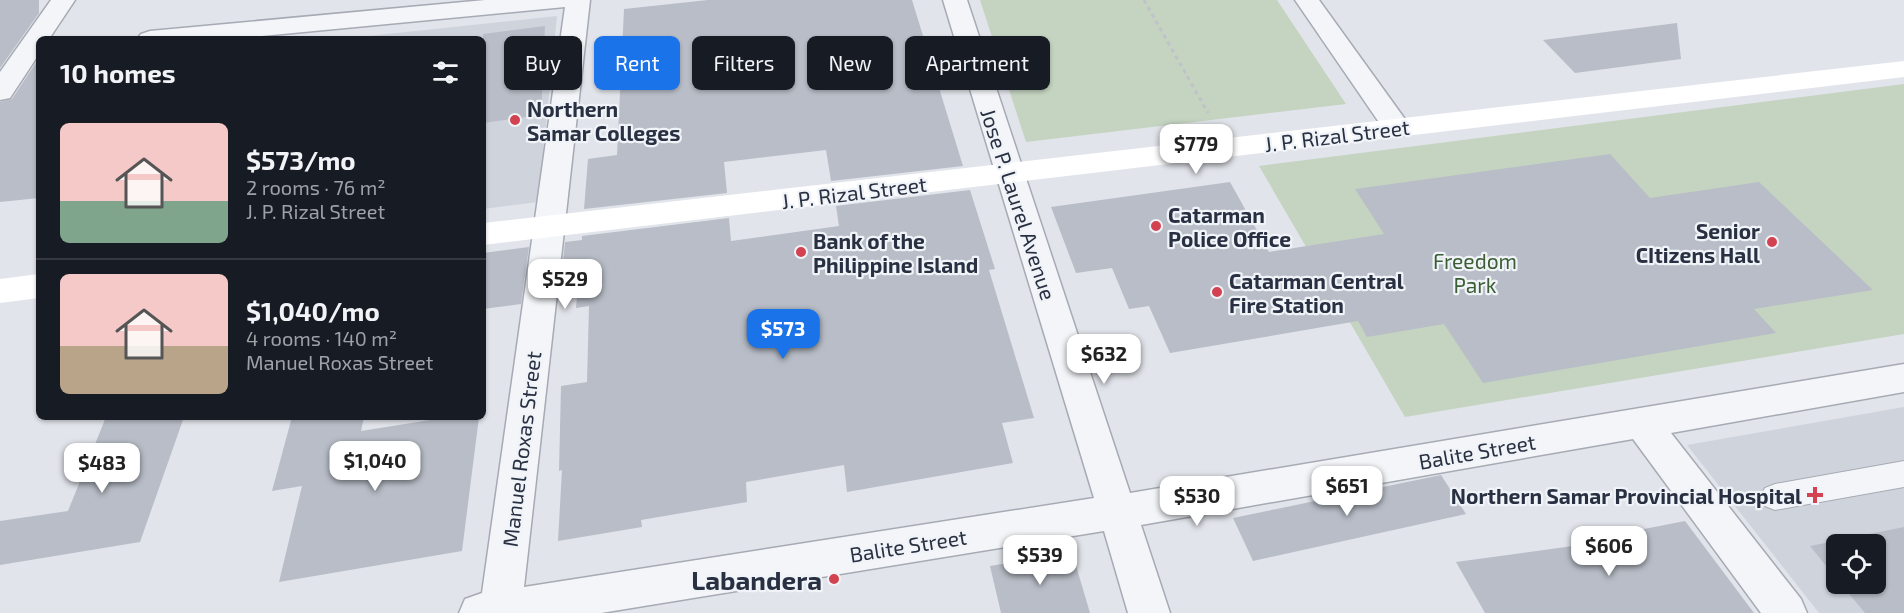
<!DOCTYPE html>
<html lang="en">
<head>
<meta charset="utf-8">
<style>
  body { margin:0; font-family:"Exo 2",sans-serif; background:#242831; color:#f1f3f6; height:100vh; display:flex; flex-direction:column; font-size:22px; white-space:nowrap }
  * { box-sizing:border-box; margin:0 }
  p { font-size:20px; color:#9ea1a6 }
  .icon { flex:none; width:33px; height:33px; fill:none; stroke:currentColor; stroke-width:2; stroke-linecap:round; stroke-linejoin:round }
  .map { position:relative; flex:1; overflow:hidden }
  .drawer { position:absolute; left:36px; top:36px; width:450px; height:384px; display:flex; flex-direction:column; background:#171b24; border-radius:9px; box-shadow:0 2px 4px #0004 }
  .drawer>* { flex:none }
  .banner { position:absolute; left:504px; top:36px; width:570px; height:54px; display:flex; gap:12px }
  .tools { position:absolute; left:1826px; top:534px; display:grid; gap:12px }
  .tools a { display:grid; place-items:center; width:60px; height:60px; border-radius:9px; background:#171b24; box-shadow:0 2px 4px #0004; font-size:30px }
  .price { position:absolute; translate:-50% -51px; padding:0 14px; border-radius:12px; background:#fff; color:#222; font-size:20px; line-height:39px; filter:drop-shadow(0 2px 3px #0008) }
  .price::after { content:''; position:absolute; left:50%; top:36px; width:18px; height:14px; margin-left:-9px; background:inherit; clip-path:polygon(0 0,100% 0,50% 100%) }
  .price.active { background:#1a73e8; color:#fff }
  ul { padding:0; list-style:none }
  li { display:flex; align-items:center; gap:18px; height:150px; padding:0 24px }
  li+li { border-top:2px solid #363941 }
  li span { display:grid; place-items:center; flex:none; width:168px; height:120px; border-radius:9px; color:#555 }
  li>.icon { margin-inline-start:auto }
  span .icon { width:72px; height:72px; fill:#fffc; stroke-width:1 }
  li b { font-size:26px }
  h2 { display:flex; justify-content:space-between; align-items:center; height:72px; padding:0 24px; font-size:26px }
  .chip { padding:0 21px; border-radius:9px; background:#171b24; box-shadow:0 2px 4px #0004; font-size:21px; line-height:54px }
  .chip.active { background:#1a73e8; color:#fff }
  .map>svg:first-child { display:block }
  .built { fill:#cfd3dc; fill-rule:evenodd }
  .green { fill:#c5d4c1 }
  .building { fill:#b8bdc7 }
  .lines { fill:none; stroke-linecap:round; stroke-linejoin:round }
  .lane-casing { stroke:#a6aab4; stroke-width:2 }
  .street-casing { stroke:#a6aab4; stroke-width:3 }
  .path { stroke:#bfc2c9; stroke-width:3; stroke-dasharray:4 4; stroke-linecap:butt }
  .lane { fill:#f4f5f8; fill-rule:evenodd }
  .street { fill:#f4f5f8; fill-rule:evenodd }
  .secondary { fill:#fff; fill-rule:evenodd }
  .poi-dot { fill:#d24250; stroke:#f0f3f7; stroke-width:2 }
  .labels { text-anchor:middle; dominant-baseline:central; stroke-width:4.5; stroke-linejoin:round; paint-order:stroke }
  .poi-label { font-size:21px; font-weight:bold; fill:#283042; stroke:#f0f3f7; text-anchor:start }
  .street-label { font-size:21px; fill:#283042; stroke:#f0f3f7 }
  .park-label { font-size:21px; fill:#3b5e35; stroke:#f0f3f7 }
  .near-poi-label { font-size:26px; font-weight:bold; fill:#283042; stroke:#f0f3f7; text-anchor:end }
</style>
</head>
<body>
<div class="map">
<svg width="1904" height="613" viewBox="0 0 1904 613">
  <rect width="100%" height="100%" fill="#e1e4ea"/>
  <g class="built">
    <path d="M557,16L538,202L483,209V39H340Z"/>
    <path d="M1904,407V613H1819L1687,445ZM1836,544H1875V584H1836Z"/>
  </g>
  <g class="green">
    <path d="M980,0H1277L1346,104L1026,142Z"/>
    <path d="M1904,84V334L1405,417L1259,166Z"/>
  </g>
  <g class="building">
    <path d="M0,0H39V13L0,68Z"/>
    <path d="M708,0H912L963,166L831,181L826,150L724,162L727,193L584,209L588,159L617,155L624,9Z"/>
    <path d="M1677,23L1681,59L1575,73L1543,40Z"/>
    <path d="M545,26L541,115L483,123V34Z"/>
    <path d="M39,58V198L0,202V102L12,99Z"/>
    <path d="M1610,154L1650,198L1759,182L1873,290L1754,309L1776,333L1483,383L1444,324L1367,337L1358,321L1170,353L1149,306L1129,309L1112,268L1076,273L1051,207L1230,182L1269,252L1384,234L1355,189Z"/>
    <path d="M970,190L995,269L989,270L1034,418L1002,423L1013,463L847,492L844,465L746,482L747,502L641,520L642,527L558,541L562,470L559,471L561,386L587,382L589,306L576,308L577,296L559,298L565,242L582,240V236L729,218L731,241L839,226L836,206Z"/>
    <path d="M529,247L521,304L483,309V253Z"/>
    <path d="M106,417H184L140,542L0,565V521L68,511Z"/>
    <path d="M292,417H364L361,431L449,417H479L462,551L279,582L302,486L272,491Z"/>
    <path d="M1441,475L1466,514L1253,561L1233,518Z"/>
    <path d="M1685,521L1754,613H1485L1456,562L1580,545L1578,542Z"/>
    <path d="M1904,527V613H1865L1841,584H1875V544H1836V578L1810,546Z"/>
    <path d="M1072,552L1090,613H1001L990,566Z"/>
  </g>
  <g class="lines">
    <defs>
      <path id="lane" d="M1904,461V487L1775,510L1765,506L1760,497L1765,488L1775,484Z"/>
      <g id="street">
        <path d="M51,0H75L49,39H39V54L10,98L0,100V72Z"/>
        <path d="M485,0H590L524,587L1094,498L943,0H967L1130,493L1904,364V392L1671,433L1801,599L1807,613H1761L1633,439L1141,525L1170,613H1128L1104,531L601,613H459L465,599L482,593L565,7L231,39H137L141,34L150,31Z"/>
        <path d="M1295,0H1319L1407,122L1411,128L1407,134L1397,137L1387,134Z"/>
      </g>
    </defs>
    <use href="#lane" class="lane-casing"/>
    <use href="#street" class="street-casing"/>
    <path class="path" d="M1144,0L1208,113"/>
    <use href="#lane" class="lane"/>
    <use href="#street" class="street"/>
    <g class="secondary">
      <path d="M1904,61V77L483,245V223Z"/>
      <path d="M39,274V298L0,303V279Z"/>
    </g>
  </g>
  <g class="poi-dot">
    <circle cx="515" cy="120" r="6"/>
    <circle cx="1156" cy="226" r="6"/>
    <circle cx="1772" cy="242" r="6"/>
    <circle cx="801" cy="252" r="6"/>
    <circle cx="1217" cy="292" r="6"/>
    <path d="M1812 486h6v6h6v6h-6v6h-6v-6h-6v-6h6z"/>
    <circle cx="834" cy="579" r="6"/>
  </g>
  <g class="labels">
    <g class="poi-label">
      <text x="527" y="108">Northern<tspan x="527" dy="24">Samar Colleges</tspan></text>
      <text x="1168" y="214">Catarman<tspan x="1168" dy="24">Police Office</tspan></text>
      <text x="1760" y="230" text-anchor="end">Senior<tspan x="1760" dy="24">CItizens Hall</tspan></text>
      <text x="813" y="240">Bank of the<tspan x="813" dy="24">Philippine Island</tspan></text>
      <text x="1229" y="280">Catarman Central<tspan x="1229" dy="24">Fire Station</tspan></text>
      <text x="1802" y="495" text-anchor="end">Northern Samar Provincial Hospital</text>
    </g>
    <g class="street-label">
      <text transform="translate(1337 135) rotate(-7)">J. P. Rizal Street</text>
      <text transform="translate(854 192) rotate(-7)">J. P. Rizal Street</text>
      <text transform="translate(1019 204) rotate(72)">Jose P. Laurel Avenue</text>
      <text transform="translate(521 449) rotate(-83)">Manuel Roxas Street</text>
      <text transform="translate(1477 451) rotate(-10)">Balite Street</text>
      <text transform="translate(908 545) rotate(-9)">Balite Street</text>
    </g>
    <g class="park-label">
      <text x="1475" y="260">Freedom<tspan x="1475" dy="24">Park</tspan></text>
    </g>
    <g class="near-poi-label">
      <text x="822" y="579">Labandera</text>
    </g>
  </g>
</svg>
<div class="tools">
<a><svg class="icon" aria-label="locate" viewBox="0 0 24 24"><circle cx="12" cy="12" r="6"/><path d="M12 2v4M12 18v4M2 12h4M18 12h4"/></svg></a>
</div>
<b class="price" style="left:1196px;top:175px">$779</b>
<b class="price" style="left:565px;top:310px">$529</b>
<b class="price active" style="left:783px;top:360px">$573</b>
<b class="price" style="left:1104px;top:385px">$632</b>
<b class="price" style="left:375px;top:492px">$1,040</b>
<b class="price" style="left:102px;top:494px">$483</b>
<b class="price" style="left:1347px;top:517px">$651</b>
<b class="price" style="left:1197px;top:527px">$530</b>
<b class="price" style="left:1609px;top:577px">$606</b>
<b class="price" style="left:1040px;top:586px">$539</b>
<div class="banner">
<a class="chip">Buy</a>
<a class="chip active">Rent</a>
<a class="chip">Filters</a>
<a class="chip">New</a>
<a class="chip">Apartment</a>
</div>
<section class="drawer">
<h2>10 homes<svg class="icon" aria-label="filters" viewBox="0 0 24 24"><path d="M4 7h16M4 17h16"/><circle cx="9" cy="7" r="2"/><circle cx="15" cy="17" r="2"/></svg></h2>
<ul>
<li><span style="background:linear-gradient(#f6c9c9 65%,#7fa58c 0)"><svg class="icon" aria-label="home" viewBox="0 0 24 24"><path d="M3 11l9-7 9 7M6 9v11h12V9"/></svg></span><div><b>$573/mo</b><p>2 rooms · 76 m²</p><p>J. P. Rizal Street</p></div></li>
<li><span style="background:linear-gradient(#f6c9c9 60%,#b9a48a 0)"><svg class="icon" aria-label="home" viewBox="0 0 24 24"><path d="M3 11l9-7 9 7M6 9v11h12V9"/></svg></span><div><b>$1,040/mo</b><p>4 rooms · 140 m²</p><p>Manuel Roxas Street</p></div></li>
</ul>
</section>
</div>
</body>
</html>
